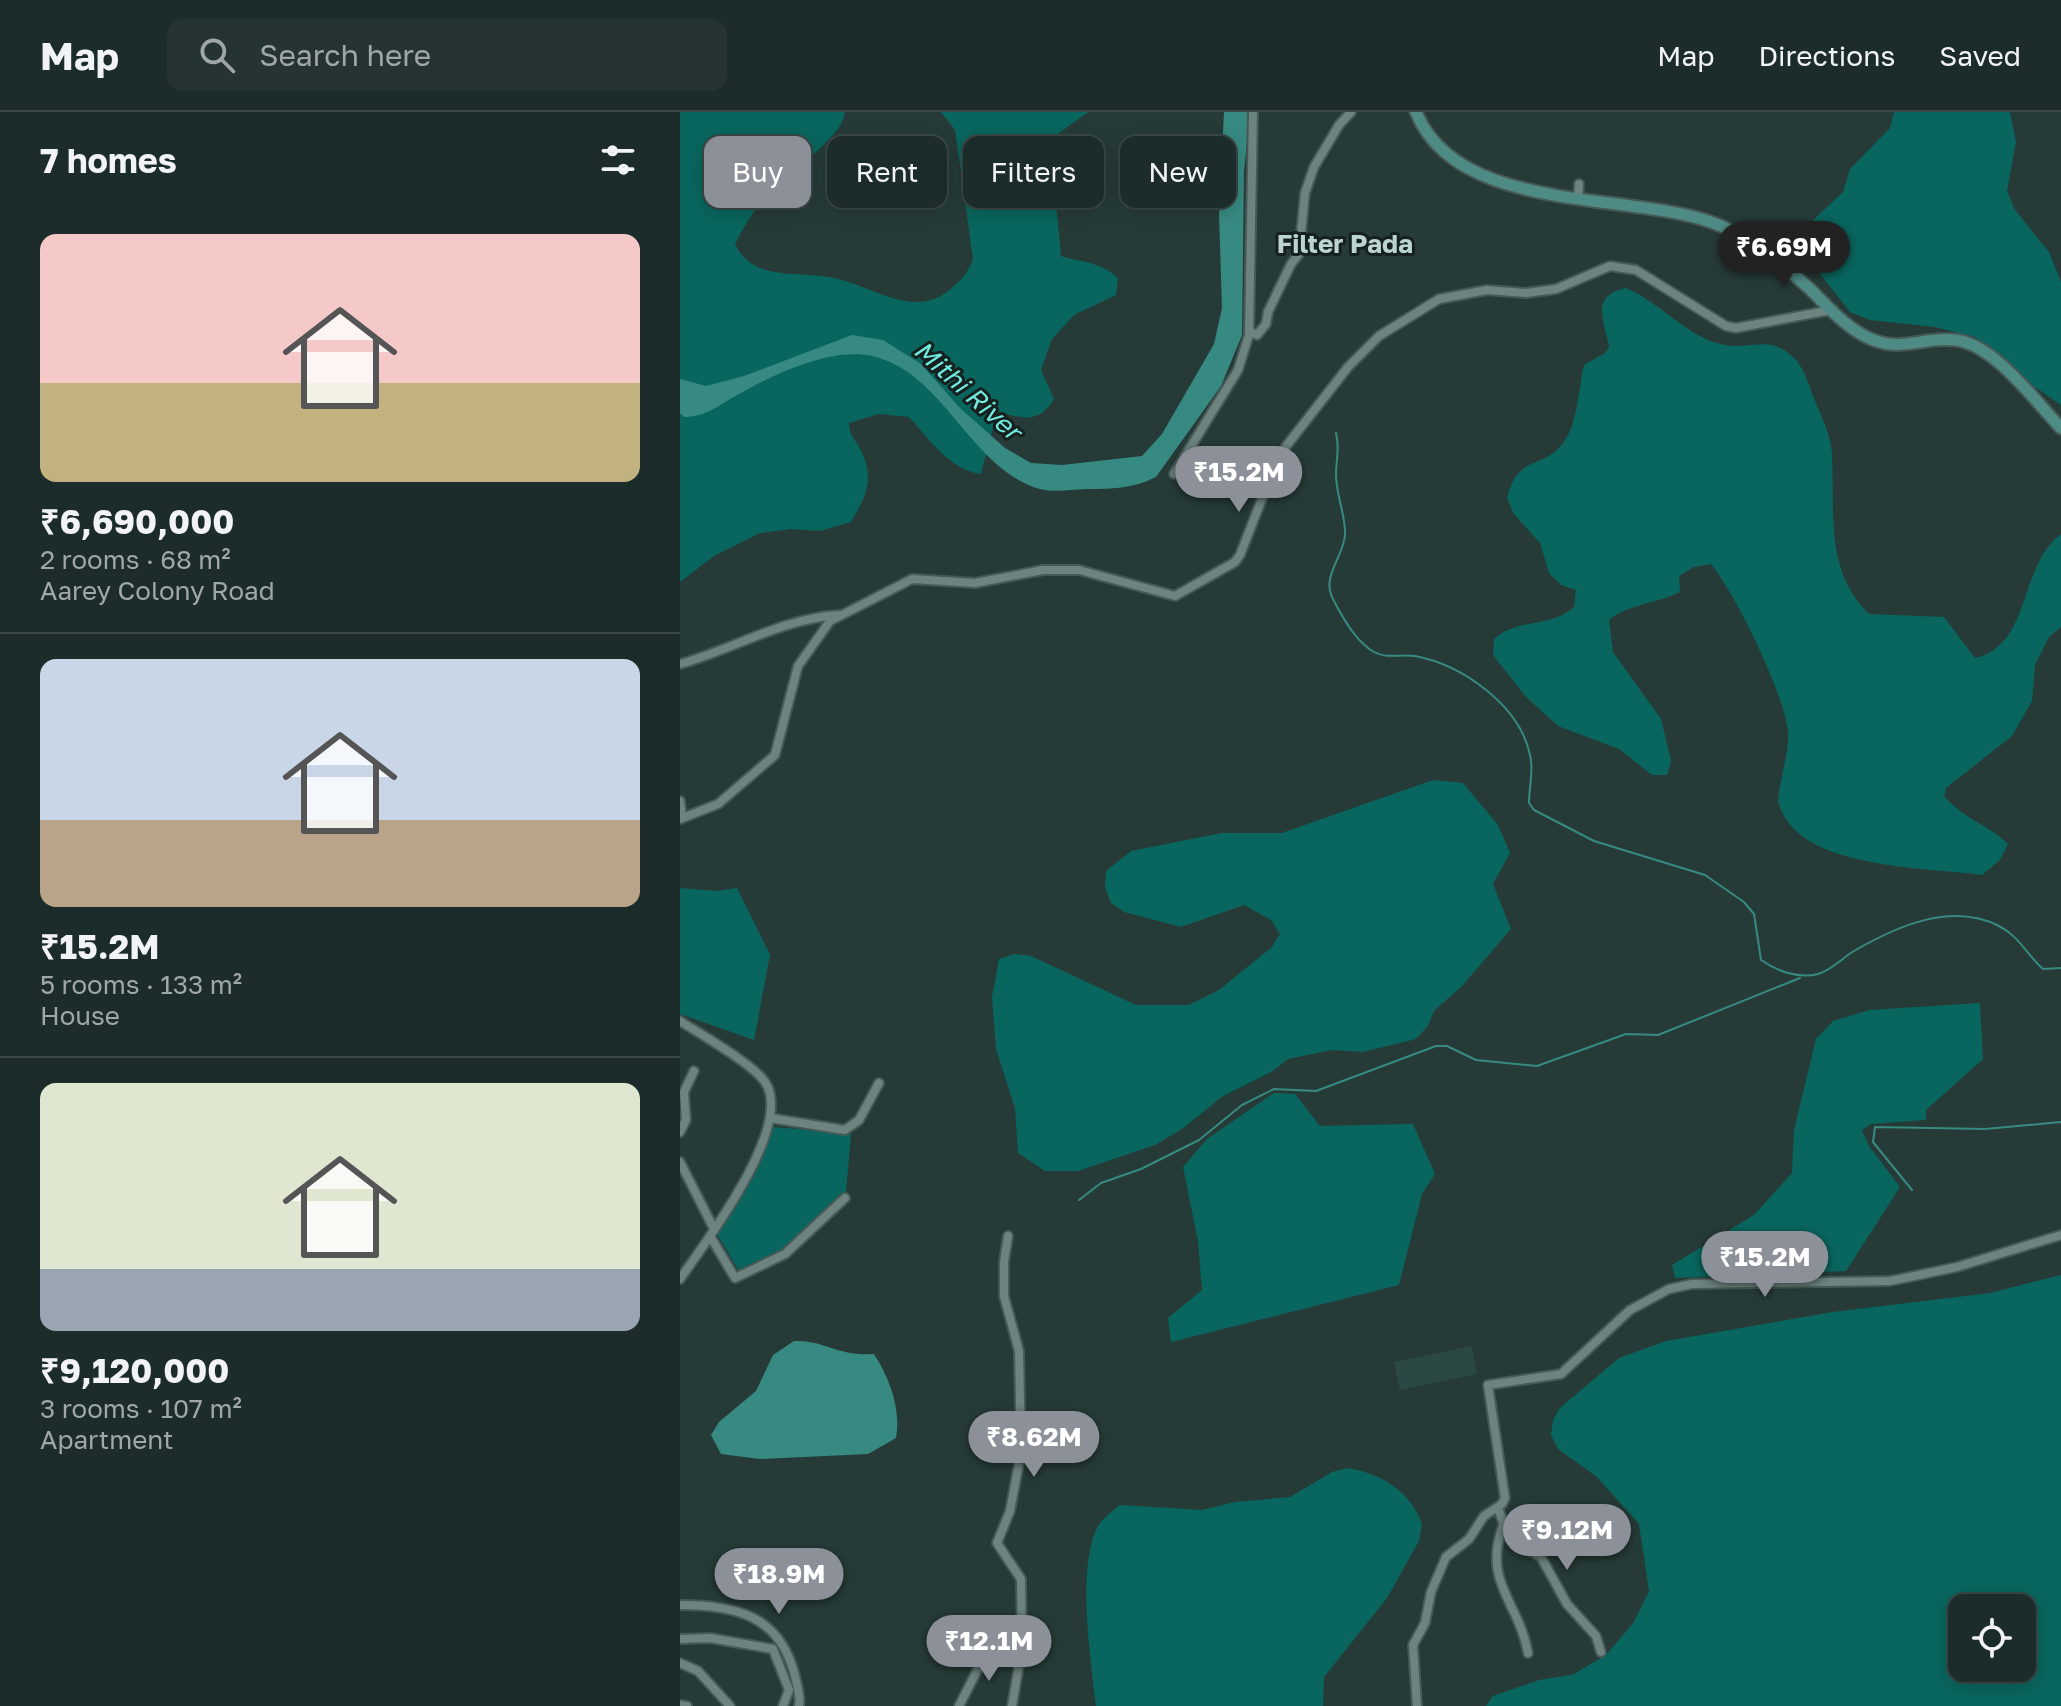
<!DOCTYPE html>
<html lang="en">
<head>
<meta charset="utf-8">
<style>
  body { margin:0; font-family:"Golos Text",sans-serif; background:#253432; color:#f1f3f6; height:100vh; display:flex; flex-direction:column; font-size:30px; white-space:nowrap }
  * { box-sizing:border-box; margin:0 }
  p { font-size:26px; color:#a0a7a8 }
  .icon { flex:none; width:44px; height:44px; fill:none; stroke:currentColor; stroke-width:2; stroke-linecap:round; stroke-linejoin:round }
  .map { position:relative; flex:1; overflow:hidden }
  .panel { display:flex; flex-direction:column; background:#1c2c2a; width:680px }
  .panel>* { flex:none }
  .banner { position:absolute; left:24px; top:24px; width:760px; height:72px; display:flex; gap:16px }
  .buttons { position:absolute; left:1268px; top:1482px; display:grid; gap:16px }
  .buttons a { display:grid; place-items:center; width:88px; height:88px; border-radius:16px; background:#1c2c2a; box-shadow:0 4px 20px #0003,0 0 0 2px #3a4847; font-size:40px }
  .price { position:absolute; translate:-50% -68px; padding:0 18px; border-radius:28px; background:#8c9099; color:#fff; font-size:26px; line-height:52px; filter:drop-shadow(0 2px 4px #0008) }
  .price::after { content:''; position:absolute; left:50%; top:48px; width:24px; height:18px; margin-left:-12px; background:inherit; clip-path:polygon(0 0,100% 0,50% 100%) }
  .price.on { background:#222; color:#fff }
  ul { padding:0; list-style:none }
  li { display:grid; align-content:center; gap:16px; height:424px; padding:0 40px }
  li+li { border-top:2px solid #3a4847 }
  li span { display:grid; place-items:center; height:248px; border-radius:16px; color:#555 }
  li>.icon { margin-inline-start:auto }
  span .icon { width:144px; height:144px; fill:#fffc; stroke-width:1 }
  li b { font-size:34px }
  h2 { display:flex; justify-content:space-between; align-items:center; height:96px; padding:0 40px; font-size:34px }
  .pill { padding:0 28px; border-radius:16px; background:#1c2c2a; box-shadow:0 4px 20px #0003,0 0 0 2px #3a4847; font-size:28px; line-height:72px }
  .pill.on { background:#8c9099; color:#fff }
  header { display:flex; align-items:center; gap:48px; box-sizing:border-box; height:112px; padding:0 40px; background:#1c2c2a; border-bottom:2px solid #3a4847 }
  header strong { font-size:38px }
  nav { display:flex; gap:44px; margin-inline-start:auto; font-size:28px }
  .search { width:560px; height:72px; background:#253432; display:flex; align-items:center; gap:20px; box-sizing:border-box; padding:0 28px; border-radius:16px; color:#a0a7a8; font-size:30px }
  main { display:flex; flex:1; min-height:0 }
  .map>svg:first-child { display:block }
  .built { fill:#2b4845 }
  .green { fill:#09665e; fill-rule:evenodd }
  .water { fill:#378a82 }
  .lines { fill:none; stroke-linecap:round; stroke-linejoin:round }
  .stream { stroke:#378a82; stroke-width:2 }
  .minor-casing { stroke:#475956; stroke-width:12 }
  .major-casing { stroke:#475956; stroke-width:15 }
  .minor { stroke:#6c8380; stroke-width:8 }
  .major { stroke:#4f8b85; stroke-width:11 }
  .labels { text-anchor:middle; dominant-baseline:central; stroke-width:6; stroke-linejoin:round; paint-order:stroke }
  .neighbourhood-label { font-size:26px; font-weight:bold; fill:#bbd4d0; stroke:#16201e }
  .water-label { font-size:26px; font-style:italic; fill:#71ebde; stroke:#16201e }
</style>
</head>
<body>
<header>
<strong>Map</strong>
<div class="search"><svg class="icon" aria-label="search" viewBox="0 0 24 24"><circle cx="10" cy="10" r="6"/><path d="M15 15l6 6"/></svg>Search here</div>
<nav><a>Map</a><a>Directions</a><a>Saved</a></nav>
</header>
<main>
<section class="panel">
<h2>7 homes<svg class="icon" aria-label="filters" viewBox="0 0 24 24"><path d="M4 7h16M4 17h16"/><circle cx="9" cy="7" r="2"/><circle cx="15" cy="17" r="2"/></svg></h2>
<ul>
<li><span style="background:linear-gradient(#f6c9c9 60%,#c2b280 0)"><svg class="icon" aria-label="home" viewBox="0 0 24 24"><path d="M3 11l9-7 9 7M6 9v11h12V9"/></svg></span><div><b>₹6,690,000</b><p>2 rooms · 68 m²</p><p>Aarey Colony Road</p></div></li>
<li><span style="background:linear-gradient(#c9d6e8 65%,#b9a48a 0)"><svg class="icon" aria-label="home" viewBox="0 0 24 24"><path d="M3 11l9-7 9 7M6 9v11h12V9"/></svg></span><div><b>₹15.2M</b><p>5 rooms · 133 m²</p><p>House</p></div></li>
<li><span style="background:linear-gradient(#dfe7d0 75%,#9aa5b1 0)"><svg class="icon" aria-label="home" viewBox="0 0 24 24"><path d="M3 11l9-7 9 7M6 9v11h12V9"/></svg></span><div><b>₹9,120,000</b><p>3 rooms · 107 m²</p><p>Apartment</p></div></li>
</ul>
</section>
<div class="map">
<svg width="1381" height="1594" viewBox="0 0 1381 1594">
  <rect width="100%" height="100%" fill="#263b38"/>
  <path class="built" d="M792,1234L797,1262L720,1278L714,1250Z"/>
  <g class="green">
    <path d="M0,0H165C162,28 108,59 89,80C75,96 65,113 55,132C73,171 119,158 154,166C193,174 235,209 272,176C282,167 288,161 293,147L275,18L261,0H408L370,28L381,144C403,151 419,149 438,166L436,183L394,203L372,227L361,258L374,287C359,312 342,307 317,299L301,362C270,358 249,327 229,305L199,302L169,311C169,321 173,325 178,333C196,364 187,383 171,410L140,419L111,417L80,421L34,444L0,470Z"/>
    <path d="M1214,0H1330L1336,30L1327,79L1335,98L1369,140L1381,170V293L1339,264L1295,225L1255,215L1190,208L1170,200L1130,149L1125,136L1128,113L1163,80L1170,57L1210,16Z"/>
    <path d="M946,176C980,190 1009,227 1045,233C1074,238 1089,222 1114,246C1124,256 1128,270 1133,284C1140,302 1151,322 1152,342C1155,399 1144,458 1189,502L1264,505L1295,546C1352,533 1338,454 1381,422V515L1369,525L1355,553L1352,589L1332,624L1266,676L1264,684C1285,708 1306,711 1328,732L1320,748L1302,763C1247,755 1112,758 1098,688C1100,666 1109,642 1108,620C1105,583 1055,481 1031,452L1014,455L999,464L1000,480C978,491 946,493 929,508L933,540L981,607L991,649L987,663H972L939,637L878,614L846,585L813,543L814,527C837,506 871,516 894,495L896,478L881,473L869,461L860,431L833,401L827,385C840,340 862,359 883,331C898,312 898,277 904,253L925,241L929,235C924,207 910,184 946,176Z"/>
    <path d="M753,668L783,671L818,713L830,741L813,772L831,817L782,874L754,899L748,914L736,927L683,940L652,938L608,947L593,959L543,984L502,1017L475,1033L398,1059H365L338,1041L335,996L316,937L312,885L319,847L334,842L351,844L456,893H509L539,878L592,835L600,822L591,808L564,793L501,815L444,800L431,791L425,775L426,759L451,739L542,721H602Z"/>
    <path d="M0,776L37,779L57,776L90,843L74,928L0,902Z"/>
    <path d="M1300,891L1303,947L1246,998V1008L1191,1012L1182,1018L1189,1034L1220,1075L1166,1159L995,1166L992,1153L1074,1103L1112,1061L1114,1018L1136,927L1153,909L1189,898Z"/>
    <path d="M594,981L615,982L640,1014L733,1012L755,1062L742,1082L719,1173L491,1230L488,1206L522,1178L518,1129L503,1055L527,1027Z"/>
    <path d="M92,1015L171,1021L166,1081L108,1134L59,1159L37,1122L76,1060Z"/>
    <path d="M1381,1163V1594H806L813,1584L859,1568L892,1563L926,1543L954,1510L969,1479L959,1412L917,1365L878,1337L871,1323L873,1308L880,1296L939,1246L986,1229L1153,1200L1310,1181ZM1282,1496H1342V1556H1282Z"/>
    <path d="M668,1356C702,1362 730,1379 742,1412L739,1429L707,1486L644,1565L643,1594H416C411,1549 396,1455 418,1414C422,1407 433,1399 440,1393L522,1398L555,1390L610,1385L652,1360Z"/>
  </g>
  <g class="water">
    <path d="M544,0H570L564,59L562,223L541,274L476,365C452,377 431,377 405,377C389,378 372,381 356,376C288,352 263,260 192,244C150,235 95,262 59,282C40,292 27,305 4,305L0,301V267L26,274L64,264L172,223L203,228L241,252L280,296L325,336L351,351L382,353L462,344L482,322L534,232L542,196L539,103Z"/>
    <path d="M114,1229C145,1228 159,1245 194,1242C210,1267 221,1297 216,1326L188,1342L80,1347L41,1342L31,1323L39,1310L76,1279L93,1243Z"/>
  </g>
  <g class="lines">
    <g class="stream">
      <path d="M656,321C660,336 656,348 656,363C656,383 666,404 665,423C663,446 641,465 653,487C662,505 676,530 694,540C707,547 721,542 735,544C783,553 840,594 850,643C854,658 849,675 849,691L854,698L914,729L1025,763L1064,790L1074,802L1081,848C1097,859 1118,867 1138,862C1152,858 1162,846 1174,839C1217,814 1271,790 1319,814C1339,824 1347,843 1363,857L1381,856"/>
      <path d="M1232,1078L1193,1030L1195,1015L1305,1017L1381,1010"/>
      <path d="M399,1088L421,1071L461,1057L519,1028L562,993L594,977L636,979L756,934H767L796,948L857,954L946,922L978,923L1120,866"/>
    </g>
    <defs>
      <g id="minor">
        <path d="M898,88L899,72"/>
        <path d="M569,219L577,223L586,212L588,200L611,152L619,142L625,81L634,55L659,13L671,0"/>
        <path d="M494,362L558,258L569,223L573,0"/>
        <path d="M0,552C54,537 101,507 158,503"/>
        <path d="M0,689L2,706"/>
        <path d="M0,707L38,692L95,643L118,554L150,509L232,467L295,471L363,458H399L495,484L555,450L560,443L596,351L607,333L668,255L699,224L759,187L807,178L846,181L876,177L930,154L956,158L1046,214L1056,216L1151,198"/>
        <path d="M0,909C20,922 73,952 85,970C115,1014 25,1131 0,1167"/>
        <path d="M90,1006L165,1018L179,1008L199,971"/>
        <path d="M0,1020L6,1008L4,980L14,959"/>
        <path d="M0,1050L34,1117"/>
        <path d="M30,1124L55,1166L105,1142L165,1086"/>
        <path d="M328,1124L324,1150V1184L339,1239L341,1341L330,1399L317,1431L341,1467L342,1536L332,1594"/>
        <path d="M818,1396L829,1426L861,1445L887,1492L916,1524L921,1540"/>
        <path d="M823,1414C802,1470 839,1490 848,1541"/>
        <path d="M0,1493C55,1493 100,1503 115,1564C117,1574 121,1584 119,1594"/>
        <path d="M0,1527L30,1526L93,1537L109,1578L103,1594"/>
        <path d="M0,1551L18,1559L50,1594"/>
        <path d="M0,1593L7,1594"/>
        <path d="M279,1594L303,1547L311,1542L340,1548"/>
        <path d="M737,1594L733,1533L745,1511L751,1480L766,1445L789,1427L804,1404L822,1392L825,1386L808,1273L881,1262L950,1198L989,1177L1012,1172L1210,1169L1277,1155L1381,1123"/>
      </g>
      <path id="major" d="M736,0C776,101 945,80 1031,110C1068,123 1102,151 1131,178C1146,193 1162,211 1181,222C1218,244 1239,224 1275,228C1313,231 1356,290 1381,316"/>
    </defs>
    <use href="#minor" class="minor-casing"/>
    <use href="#major" class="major-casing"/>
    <use href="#minor" class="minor"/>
    <use href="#major" class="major"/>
  </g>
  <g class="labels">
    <g class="neighbourhood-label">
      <text x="665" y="131">Filter Pada</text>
    </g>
    <g class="water-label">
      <text transform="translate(288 278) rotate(42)">Mithi River</text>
    </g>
  </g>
</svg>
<div class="buttons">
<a><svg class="icon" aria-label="locate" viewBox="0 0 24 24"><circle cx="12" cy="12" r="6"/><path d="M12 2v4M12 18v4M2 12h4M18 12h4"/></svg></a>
</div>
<b class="price on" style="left:1104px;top:177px">₹6.69M</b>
<b class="price" style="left:559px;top:402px">₹15.2M</b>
<b class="price" style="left:1085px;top:1187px">₹15.2M</b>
<b class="price" style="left:354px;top:1367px">₹8.62M</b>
<b class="price" style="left:887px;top:1460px">₹9.12M</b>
<b class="price" style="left:99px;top:1504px">₹18.9M</b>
<b class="price" style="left:309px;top:1571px">₹12.1M</b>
<div class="banner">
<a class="pill on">Buy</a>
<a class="pill">Rent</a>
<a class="pill">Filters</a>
<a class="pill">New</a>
</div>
</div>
</main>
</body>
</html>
